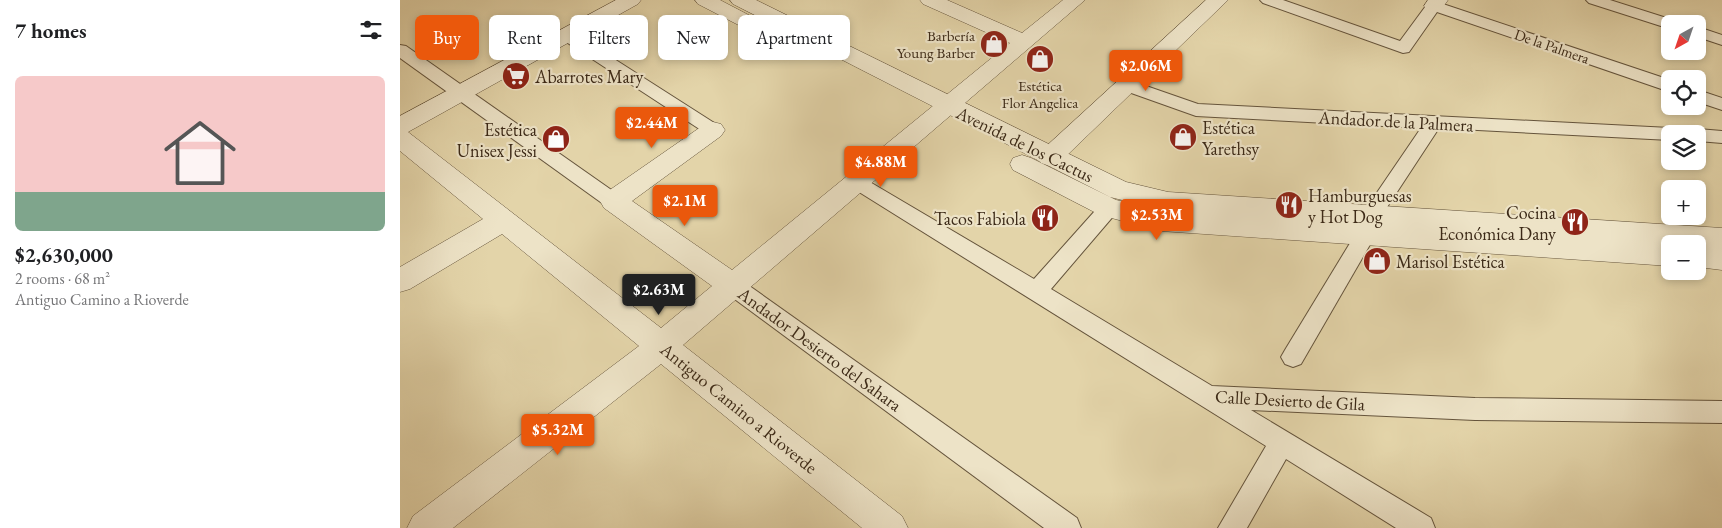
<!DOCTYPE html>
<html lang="en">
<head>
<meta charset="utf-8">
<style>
  body { margin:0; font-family:"EB Garamond",serif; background:#f6f6f6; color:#202124; height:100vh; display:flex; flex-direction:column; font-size:19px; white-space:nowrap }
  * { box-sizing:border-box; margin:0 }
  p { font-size:16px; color:#757577 }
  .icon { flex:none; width:28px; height:28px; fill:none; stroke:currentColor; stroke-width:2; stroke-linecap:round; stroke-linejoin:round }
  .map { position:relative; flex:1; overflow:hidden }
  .drawer { display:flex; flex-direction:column; background:#fff; width:400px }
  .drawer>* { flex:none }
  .banner { position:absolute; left:15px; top:15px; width:475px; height:45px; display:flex; gap:10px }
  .needle { width:32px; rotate:220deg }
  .tools { position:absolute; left:1261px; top:15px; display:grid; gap:10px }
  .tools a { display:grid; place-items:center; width:45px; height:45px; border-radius:8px; background:#fff; box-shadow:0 2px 8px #0003; font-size:25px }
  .price { position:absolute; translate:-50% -42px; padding:0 11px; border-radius:5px; background:#ea580c; color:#fff; font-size:16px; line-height:32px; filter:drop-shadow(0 1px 2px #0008) }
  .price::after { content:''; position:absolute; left:50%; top:30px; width:15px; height:11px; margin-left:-8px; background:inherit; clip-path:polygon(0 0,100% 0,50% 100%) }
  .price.current { background:#222; color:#fff }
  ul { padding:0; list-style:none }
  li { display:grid; align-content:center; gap:10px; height:265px; padding:0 15px }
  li+li { border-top:1px solid #e0e0e0 }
  li span { display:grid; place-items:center; height:155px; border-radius:8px; color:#555 }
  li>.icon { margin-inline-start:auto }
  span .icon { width:90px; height:90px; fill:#fffc; stroke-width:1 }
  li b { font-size:21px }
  h2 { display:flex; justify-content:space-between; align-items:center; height:60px; padding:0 15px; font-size:21px }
  .chip { padding:0 18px; border-radius:8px; background:#fff; box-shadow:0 2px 8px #0003; font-size:18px; line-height:45px }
  .chip.current { background:#ea580c; color:#fff }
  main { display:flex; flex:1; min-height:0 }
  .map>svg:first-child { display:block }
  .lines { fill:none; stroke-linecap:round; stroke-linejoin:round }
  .pedestrian-casing { stroke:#65543c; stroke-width:2 }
  .minor-casing { stroke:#65543c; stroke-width:1 }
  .tertiary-casing { stroke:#65543c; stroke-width:1 }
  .pedestrian { fill:#ede3c7; fill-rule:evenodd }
  .minor { fill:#ede3c7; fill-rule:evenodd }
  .tertiary { fill:#ede3c7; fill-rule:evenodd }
  .labels { text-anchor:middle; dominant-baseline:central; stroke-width:4.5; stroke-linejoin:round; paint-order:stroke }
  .far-poi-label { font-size:15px; fill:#3b2917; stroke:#ede3c7; text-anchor:end }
  .far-street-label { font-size:15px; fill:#3b2917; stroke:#ede3c7 }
  .poi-label { font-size:18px; fill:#3b2917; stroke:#ede3c7; text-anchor:start }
  .street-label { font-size:18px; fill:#3b2917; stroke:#ede3c7 }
</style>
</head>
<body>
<main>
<section class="drawer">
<h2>7 homes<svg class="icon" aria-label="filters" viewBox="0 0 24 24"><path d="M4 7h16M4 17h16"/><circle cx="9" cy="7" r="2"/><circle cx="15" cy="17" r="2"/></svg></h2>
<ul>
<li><span style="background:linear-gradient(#f6c9c9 75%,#7fa58c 0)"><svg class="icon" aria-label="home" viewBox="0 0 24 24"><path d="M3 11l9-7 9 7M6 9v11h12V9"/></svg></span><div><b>$2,630,000</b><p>2 rooms · 68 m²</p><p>Antiguo Camino a Rioverde</p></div></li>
</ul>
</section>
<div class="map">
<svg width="1322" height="528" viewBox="0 0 1322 528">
  <rect width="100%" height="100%" fill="#e3d4a9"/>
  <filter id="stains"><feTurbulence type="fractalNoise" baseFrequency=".004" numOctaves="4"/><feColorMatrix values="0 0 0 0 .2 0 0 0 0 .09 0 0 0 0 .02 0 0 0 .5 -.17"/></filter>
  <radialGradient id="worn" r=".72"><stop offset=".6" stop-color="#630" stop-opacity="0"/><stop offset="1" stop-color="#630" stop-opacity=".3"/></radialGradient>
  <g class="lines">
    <defs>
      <g id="pedestrian">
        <path d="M860,0H883L1000,41L1028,3L1034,1L1270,80V92L1037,12L1009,52L1003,53L863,3Z"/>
        <path d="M1186,0H1210L1276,21L1278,24H1270V29L1264,27L1189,3Z"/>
        <path d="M1298,27L1322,35V45L1298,37Z"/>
        <path d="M166,30L172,32L319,126L322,130L319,134L313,136L307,134L160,38L158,35L160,32Z"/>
        <path d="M0,45L6,46L220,196L223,201L220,206L213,208L206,206L0,58Z"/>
        <path d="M726,79L798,104L1270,128L1277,130L1279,134H1270V140L1039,128L978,221L971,224L964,221L961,216L1021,128L796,116L720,89L717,85L720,81Z"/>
        <path d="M1298,90L1322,98V110L1298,102Z"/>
        <path d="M1298,129L1322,131V143L1298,141V134H1290L1291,130Z"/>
        <path d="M458,175L634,279L702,203L709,200L716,203L719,208L716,213L651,289L812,386L1075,398L1322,401V423L1075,420L851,410L1031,518L1035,528H996L886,459L847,528H818L866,446L451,187L448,182L451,177Z"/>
        <path d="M965,228L972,230L975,236L901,364L893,367L885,364L881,357L885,350L958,230Z"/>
        <path d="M333,277L341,280L677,518L681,528H644L325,292L322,286L325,280Z"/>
      </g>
      <g id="minor">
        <path d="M216,0H241L238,4L8,132L261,328L312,286L204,208L200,201L204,194L305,124L313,122L321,124L325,130L321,136L232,201L332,270L610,43L523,4L520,0H547L622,33L663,0H685L283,345L502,516L508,528H462L261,364L53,528H7L13,516L239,346L102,234L10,289L0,292V267L83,219L0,151V116Z"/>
        <path d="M806,0H828L659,163L650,166L641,163L638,157L641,151Z"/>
        <path d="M1028,0H1048L1041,10L1034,12L1027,10L1024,6Z"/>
      </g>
      <g id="tertiary">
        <path d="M295,0H320L362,22L365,26L362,30L355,32L348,30L298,4Z"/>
        <path d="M330,0H356L726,182L768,192L1322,228V270L1298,267V244H1270V266L761,231L700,215L613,170L610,164L613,158L622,155L631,158L716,200L767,211L710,197L333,4Z"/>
      </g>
    </defs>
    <use href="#pedestrian" class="pedestrian-casing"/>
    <use href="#minor" class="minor-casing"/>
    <use href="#tertiary" class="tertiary-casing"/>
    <use href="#pedestrian" class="pedestrian"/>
    <use href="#minor" class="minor"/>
    <use href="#tertiary" class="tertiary"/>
  </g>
  <defs>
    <symbol id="shop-disc" viewBox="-11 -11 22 22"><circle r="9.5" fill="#8f2418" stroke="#ede3c7"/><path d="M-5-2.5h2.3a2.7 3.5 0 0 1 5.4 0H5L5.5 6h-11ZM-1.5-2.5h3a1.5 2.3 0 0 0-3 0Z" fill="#fff"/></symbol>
    <symbol id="supermarket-disc" viewBox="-11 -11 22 22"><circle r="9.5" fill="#8f2418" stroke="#ede3c7"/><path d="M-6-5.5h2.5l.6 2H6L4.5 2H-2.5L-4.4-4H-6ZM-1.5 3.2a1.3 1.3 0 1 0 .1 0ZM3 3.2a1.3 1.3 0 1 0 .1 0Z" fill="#fff"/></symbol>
    <symbol id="restaurant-disc" viewBox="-11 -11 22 22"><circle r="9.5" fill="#8f2418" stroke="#ede3c7"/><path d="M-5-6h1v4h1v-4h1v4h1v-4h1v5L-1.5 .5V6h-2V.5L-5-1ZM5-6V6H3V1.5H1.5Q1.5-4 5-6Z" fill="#fff"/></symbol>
  </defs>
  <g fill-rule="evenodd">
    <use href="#shop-disc" x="578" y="28" width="32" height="32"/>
    <use href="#shop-disc" x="624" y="43" width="32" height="32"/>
    <use href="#supermarket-disc" x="100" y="60" width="32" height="32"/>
    <use href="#shop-disc" x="767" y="121" width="32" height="32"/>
    <use href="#shop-disc" x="140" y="123" width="32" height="32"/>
    <use href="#restaurant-disc" x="873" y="189" width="32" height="32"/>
    <use href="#restaurant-disc" x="629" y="202" width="32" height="32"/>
    <use href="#restaurant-disc" x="1159" y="206" width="32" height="32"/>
    <use href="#shop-disc" x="961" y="245" width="32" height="32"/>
  </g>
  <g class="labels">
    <g class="far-poi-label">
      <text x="575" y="35">Barbería<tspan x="575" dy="17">Young Barber</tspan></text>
      <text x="640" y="85" text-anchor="middle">Estética<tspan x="640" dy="17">Flor Angelica</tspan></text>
    </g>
    <g class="far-street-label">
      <text transform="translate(1152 46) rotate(19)">De la Palmera</text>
    </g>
    <g class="poi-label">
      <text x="135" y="76">Abarrotes Mary</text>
      <text x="802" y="127">Estética<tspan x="802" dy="21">Yarethsy</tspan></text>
      <text x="137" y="129" text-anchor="end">Estética<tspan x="137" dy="21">Unisex Jessi</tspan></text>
      <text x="908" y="195">Hamburguesas<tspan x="908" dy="21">y Hot Dog</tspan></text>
      <text x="1156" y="212" text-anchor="end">Cocina<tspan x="1156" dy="21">Económica Dany</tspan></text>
      <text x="626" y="218" text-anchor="end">Tacos Fabiola</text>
      <text x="996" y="261">Marisol Estética</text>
    </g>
    <g class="street-label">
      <text transform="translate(996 121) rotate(3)">Andador de la Palmera</text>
      <text transform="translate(625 144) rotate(26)">Avenida de los Cactus</text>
      <text transform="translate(420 349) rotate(36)">Andador Desierto del Sahara</text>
      <text transform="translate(890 400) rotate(3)">Calle Desierto de Gila</text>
      <text transform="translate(339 408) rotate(39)">Antiguo Camino a Rioverde</text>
    </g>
  </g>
  <rect width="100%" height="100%" filter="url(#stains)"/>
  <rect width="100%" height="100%" fill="url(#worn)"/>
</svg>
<div class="tools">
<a><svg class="needle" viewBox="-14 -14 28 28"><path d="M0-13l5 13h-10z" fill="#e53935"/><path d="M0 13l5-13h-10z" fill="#757577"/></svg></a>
<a><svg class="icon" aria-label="locate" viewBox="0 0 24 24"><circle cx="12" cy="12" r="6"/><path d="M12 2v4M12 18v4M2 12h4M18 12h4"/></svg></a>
<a><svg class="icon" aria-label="layers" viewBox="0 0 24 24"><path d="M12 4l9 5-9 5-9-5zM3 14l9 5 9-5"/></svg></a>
<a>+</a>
<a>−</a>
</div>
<b class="price" style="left:746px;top:92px">$2.06M</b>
<b class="price" style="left:252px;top:149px">$2.44M</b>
<b class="price" style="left:481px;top:188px">$4.88M</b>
<b class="price" style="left:285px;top:227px">$2.1M</b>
<b class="price" style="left:757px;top:241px">$2.53M</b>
<b class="price current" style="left:259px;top:316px">$2.63M</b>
<b class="price" style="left:158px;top:456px">$5.32M</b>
<div class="banner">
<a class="chip current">Buy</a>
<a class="chip">Rent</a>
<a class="chip">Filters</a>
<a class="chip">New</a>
<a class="chip">Apartment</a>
</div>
</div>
</main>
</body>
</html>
